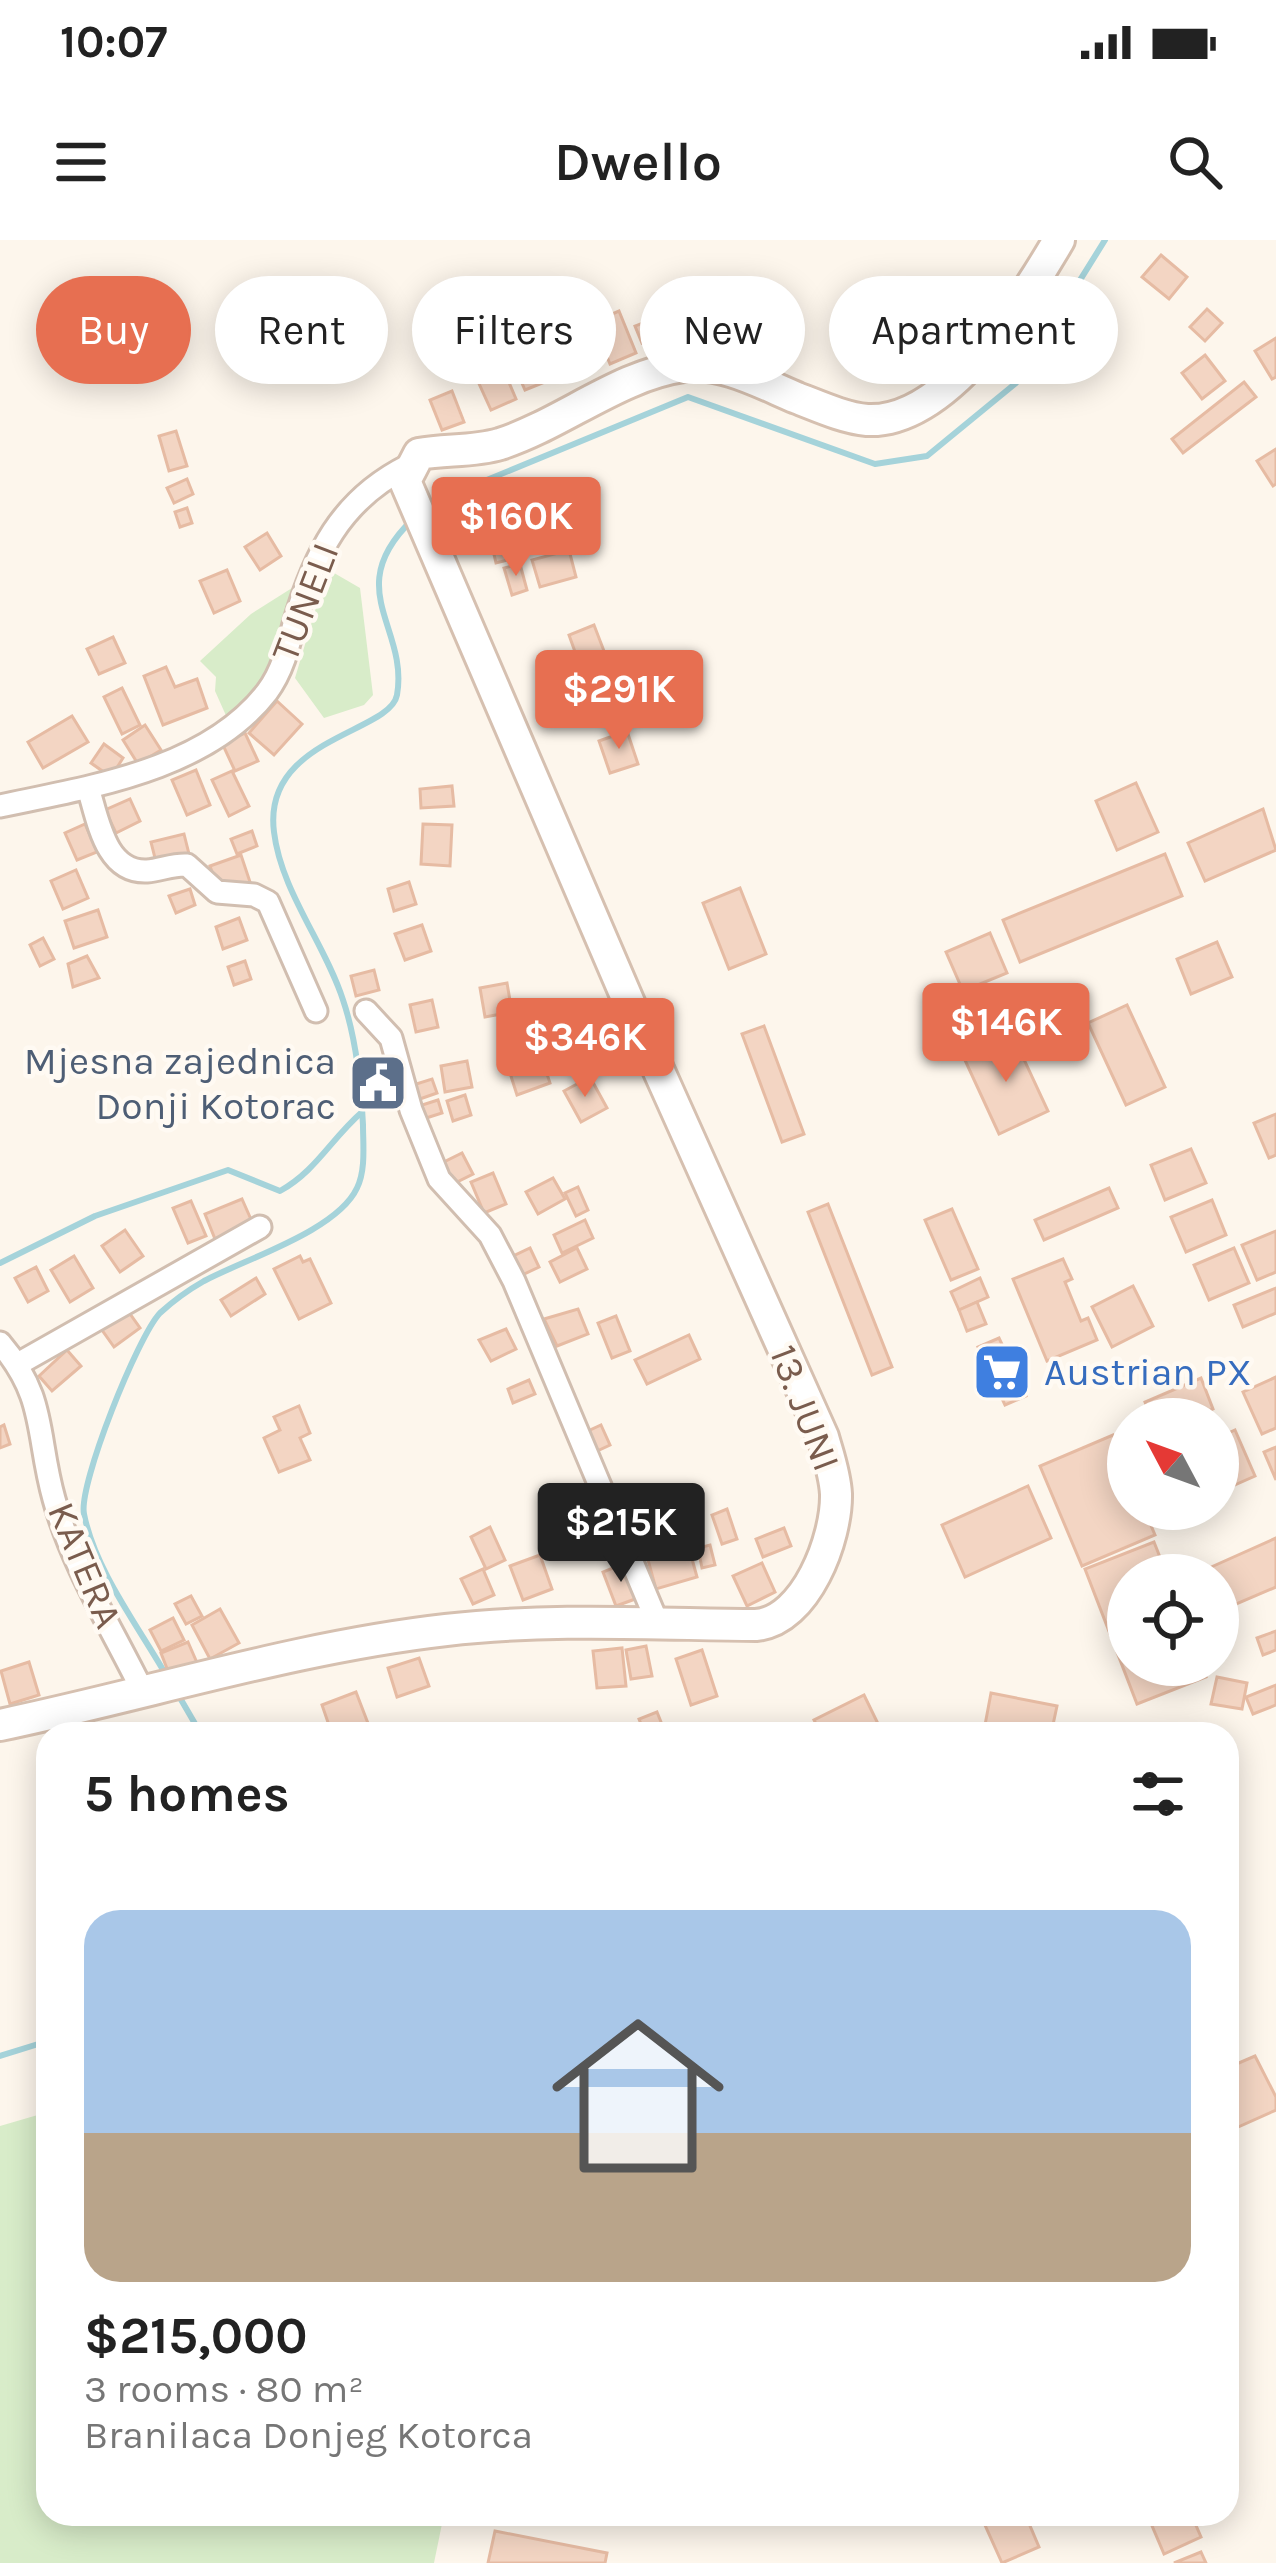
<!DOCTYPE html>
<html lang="en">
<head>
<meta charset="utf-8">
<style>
  body { margin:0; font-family:Karla,sans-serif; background:#f2f2f2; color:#222; height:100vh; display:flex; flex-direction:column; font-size:45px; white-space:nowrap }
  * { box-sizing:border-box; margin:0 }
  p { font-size:39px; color:#767676 }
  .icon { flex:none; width:66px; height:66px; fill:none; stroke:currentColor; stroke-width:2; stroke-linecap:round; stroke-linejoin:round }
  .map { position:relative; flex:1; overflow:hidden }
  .panel { position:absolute; left:36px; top:1482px; width:1203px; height:804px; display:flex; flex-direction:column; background:#fff; border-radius:36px; box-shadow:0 6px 30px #0003 }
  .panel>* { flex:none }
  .hud { position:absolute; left:36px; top:36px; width:1206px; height:108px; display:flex; gap:24px }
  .needle { width:78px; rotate:311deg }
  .fabs { position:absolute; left:1107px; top:1158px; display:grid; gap:24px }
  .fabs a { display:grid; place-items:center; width:132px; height:132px; border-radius:50%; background:#fff; box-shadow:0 6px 30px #0003; font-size:60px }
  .price { position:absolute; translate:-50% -102px; padding:0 27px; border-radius:12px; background:#e76f51; color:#fff; font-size:39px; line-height:78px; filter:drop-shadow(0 3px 6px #0008) }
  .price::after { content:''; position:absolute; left:50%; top:72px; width:36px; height:27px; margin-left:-18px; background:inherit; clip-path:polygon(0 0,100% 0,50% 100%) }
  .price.current { background:#222; color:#fff }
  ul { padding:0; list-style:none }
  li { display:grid; align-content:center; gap:24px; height:636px; padding:0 48px }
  li span { display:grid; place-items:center; height:372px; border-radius:36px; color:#555 }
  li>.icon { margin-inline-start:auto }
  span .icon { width:216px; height:216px; fill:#fffc; stroke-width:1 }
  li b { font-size:51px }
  h2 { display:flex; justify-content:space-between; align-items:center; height:144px; padding:0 48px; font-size:51px }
  .pill { padding:0 42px; border-radius:54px; background:#fff; box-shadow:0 6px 30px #0003; font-size:42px; line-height:108px }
  .pill.current { background:#e76f51; color:#fff }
  .status { display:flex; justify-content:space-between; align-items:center; height:84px; padding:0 60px; background:#fff; direction:ltr }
  .status svg { height:33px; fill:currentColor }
  header { display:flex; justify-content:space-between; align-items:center; height:156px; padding:0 48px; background:#fff; font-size:54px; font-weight:600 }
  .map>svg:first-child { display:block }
  .green { fill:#d8ecc9 }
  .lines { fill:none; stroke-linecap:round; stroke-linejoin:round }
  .stream { stroke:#a5d3da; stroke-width:6 }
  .building { fill:#f3d5c3; stroke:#e6bba3; stroke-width:3 }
  .street-casing { stroke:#d1beb0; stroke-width:27 }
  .secondary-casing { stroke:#d6c0b0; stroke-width:36 }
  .street { stroke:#fff; stroke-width:21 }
  .secondary { stroke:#fff; stroke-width:30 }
  .labels { text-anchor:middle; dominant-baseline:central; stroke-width:9; stroke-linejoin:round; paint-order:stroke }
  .street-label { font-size:39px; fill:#7a5c4d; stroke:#fffaf3 }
  .service-label { font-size:39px; fill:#4e5e75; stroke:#fffaf3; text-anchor:end }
  .shop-label { font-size:39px; fill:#366cbe; stroke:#fffaf3; text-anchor:start }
</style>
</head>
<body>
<div class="status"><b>10:07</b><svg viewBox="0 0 49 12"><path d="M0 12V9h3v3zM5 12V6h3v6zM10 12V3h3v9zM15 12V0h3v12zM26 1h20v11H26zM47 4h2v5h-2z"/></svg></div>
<header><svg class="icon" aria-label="menu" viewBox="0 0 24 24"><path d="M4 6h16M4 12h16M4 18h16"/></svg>Dwello<svg class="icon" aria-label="search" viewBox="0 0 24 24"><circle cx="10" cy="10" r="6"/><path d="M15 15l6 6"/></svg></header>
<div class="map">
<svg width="1276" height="2323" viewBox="0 0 1276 2323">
  <rect width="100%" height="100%" fill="#fdf6ec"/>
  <g class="green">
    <path d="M322,326L360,348L373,455L364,465L324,478L295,438L318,361Z"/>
    <path d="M292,348C304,398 259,446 228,480L215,451L216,437L200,421L251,374Z"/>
    <path d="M48,1872V2274H444L434,2323H0V1886Z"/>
  </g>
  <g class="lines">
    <g class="stream">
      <path d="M426,265L688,157L875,224L927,216L1016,143L1105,0"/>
      <path d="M0,1023L95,976L228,930L280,951C316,931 331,899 362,872"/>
      <path d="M166,1435C138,1386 95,1330 84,1274C78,1245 138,1096 160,1073C172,1062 190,1049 204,1041C245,1019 337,991 357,948C366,930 363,904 363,885C361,845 356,798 343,760C325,704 281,651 274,592C262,498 390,493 397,455C409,387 340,349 413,279"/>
      <path d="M176,1451L201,1494"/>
      <path d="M0,1816L48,1801"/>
    </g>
  </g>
  <g class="building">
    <path d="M1161,15L1187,37L1169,59L1142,37Z"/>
    <path d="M706,40L715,58L696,68L687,50Z"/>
    <path d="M743,58L758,89L734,101L719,69Z"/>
    <path d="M581,60L588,77L576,82L569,65Z"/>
    <path d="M462,68L473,93L491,85L502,111L490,115L485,102L461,112L445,75Z"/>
    <path d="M1207,69L1222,83L1205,101L1190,87Z"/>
    <path d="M619,71L636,113L610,124L593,82Z"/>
    <path d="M684,74L695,95L680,103L669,82Z"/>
    <path d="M659,77L665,95L642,103L635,86Z"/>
    <path d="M760,97L767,114L747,123L740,106Z"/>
    <path d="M1276,98V137L1272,139L1255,111Z"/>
    <path d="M584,100L593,120L564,133L555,114Z"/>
    <path d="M545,114L555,138L525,150L515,127Z"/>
    <path d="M1205,115L1225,141L1202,159L1182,133Z"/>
    <path d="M502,126L516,159L491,170L476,137Z"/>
    <path d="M1244,142L1256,157L1183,213L1172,199Z"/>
    <path d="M452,151L464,182L442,190L430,160Z"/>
    <path d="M176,191L187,226L169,231L159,196Z"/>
    <path d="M1276,209V244L1273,246L1257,221Z"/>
    <path d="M187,239L193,254L174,263L167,248Z"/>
    <path d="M187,268L192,283L180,287L175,272Z"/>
    <path d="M516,286L523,316L496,323L489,293Z"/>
    <path d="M267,293L281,316L260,330L245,307Z"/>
    <path d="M569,310L576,337L540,347L532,320Z"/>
    <path d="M520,324L527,350L512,355L504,328Z"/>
    <path d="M227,330L240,361L214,373L200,341Z"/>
    <path d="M594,385L604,411L578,420L569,395Z"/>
    <path d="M113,397L125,423L99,434L87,409Z"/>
    <path d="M615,423L622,439L581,457L574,441Z"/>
    <path d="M166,427L175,447L197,439L207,468L163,485L144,436Z"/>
    <path d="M122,448L140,485L122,494L104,457Z"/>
    <path d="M612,448L619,464L578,483L571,466Z"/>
    <path d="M277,461L302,484L274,515L249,493Z"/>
    <path d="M72,476L88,502L43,528L28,502Z"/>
    <path d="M145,485L161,510L138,524L123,500Z"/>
    <path d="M627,491L638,524L610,533L599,501Z"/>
    <path d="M245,493L258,521L235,531L222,503Z"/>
    <path d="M104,504L123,518L111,537L91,523Z"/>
    <path d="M196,530L210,565L187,575L172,540Z"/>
    <path d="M232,531L249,566L229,576L212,540Z"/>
    <path d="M1136,543L1158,592L1117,610L1096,561Z"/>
    <path d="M452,546L454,566L421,568L420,549Z"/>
    <path d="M130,559L140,581L116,593L105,570Z"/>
    <path d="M1263,569L1276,610L1205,641L1188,603Z"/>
    <path d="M85,584L97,612L77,620L65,593Z"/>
    <path d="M423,584L452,585L450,626L421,624Z"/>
    <path d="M252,591L257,606L237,614L231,599Z"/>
    <path d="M184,594L190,618L157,626L151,602Z"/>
    <path d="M1165,614L1182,656L1020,722L1003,680Z"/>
    <path d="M241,615L250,642L219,652L210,626Z"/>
    <path d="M76,630L88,658L63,669L51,641Z"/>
    <path d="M409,642L416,664L394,671L388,649Z"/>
    <path d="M740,648L766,714L729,729L703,663Z"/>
    <path d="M190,649L195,665L176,673L169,656Z"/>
    <path d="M98,670L107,697L74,708L65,681Z"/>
    <path d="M239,678L247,700L223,709L216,687Z"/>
    <path d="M422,685L431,711L405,720L395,694Z"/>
    <path d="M990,693L1007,733L963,751L946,712Z"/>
    <path d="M43,698L54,719L40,726L30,705Z"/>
    <path d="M1217,702L1232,737L1191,754L1177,719Z"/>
    <path d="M87,716L99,738L73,747L68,724Z"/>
    <path d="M245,721L251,739L234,745L228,727Z"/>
    <path d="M374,730L379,750L356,756L351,736Z"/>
    <path d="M507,743L512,772L485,777L480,748Z"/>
    <path d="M432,760L438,787L416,792L410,765Z"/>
    <path d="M1127,765L1165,847L1126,865L1088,783Z"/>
    <path d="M764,786L804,894L782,902L742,794Z"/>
    <path d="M1014,798L1048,871L999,894L964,818Z"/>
    <path d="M542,819L550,843L517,855L509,830Z"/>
    <path d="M467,821L472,847L445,852L441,826Z"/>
    <path d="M386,824L396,854L370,863L360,833Z"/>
    <path d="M590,837L607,868L581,882L564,851Z"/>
    <path d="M432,839L437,853L417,860L413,845Z"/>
    <path d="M465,855L471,875L453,881L447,861Z"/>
    <path d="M438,860L442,873L423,879L419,866Z"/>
    <path d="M1276,874V915L1269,918L1254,883Z"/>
    <path d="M1191,909L1206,943L1165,960L1151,925Z"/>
    <path d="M462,913L473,934L451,945L440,924Z"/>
    <path d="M493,933L506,964L484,973L471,942Z"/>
    <path d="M553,938L565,959L538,974L526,952Z"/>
    <path d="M578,947L588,970L576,976L565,953Z"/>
    <path d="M1109,948L1118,968L1044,1000L1035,980Z"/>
    <path d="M242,959L253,984L215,999L205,974Z"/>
    <path d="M1212,960L1226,995L1186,1012L1171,977Z"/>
    <path d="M191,961L206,996L188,1003L173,968Z"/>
    <path d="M828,964L892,1127L872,1135L808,972Z"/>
    <path d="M952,969L978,1029L951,1040L925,980Z"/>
    <path d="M585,980L593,998L562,1013L554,995Z"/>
    <path d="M125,990L143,1016L120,1032L102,1006Z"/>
    <path d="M1276,991V1032L1257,1040L1242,1005Z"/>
    <path d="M530,1008L539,1027L518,1037L509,1018Z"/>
    <path d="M577,1008L587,1029L560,1042L550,1022Z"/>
    <path d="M1234,1008L1249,1043L1209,1060L1194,1025Z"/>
    <path d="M74,1016L93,1048L70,1062L51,1030Z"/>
    <path d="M300,1016L303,1022L310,1019L331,1063L299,1079L274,1029Z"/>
    <path d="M1063,1019L1072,1039L1065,1042L1081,1081L1088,1078L1097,1100L1047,1121L1013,1039Z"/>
    <path d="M36,1027L48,1051L28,1062L15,1038Z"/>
    <path d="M256,1038L265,1054L231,1076L221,1060Z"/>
    <path d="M980,1038L988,1057L959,1070L951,1052Z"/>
    <path d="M1133,1046L1153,1086L1112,1107L1092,1067Z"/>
    <path d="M1276,1048V1073L1243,1087L1234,1065Z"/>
    <path d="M977,1062L986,1084L967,1091L959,1070Z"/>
    <path d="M578,1069L588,1094L557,1106L544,1079Z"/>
    <path d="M128,1071L140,1088L114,1107L102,1090Z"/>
    <path d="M616,1076L630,1111L612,1118L598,1083Z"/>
    <path d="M506,1089L516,1109L491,1121L479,1100Z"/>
    <path d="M689,1095L700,1119L647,1144L635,1120Z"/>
    <path d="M999,1098L1026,1156L1005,1165L978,1107Z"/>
    <path d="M67,1110L81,1126L52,1151L39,1136Z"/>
    <path d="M1276,1137V1188L1262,1194L1243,1152Z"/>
    <path d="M1201,1138L1213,1169L1189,1179H1152L1145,1162Z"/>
    <path d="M529,1140L535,1154L513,1163L508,1149Z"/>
    <path d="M299,1166L310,1193L300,1198L310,1220L279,1232L264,1198L280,1190L274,1177Z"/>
    <path d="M4,1185L10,1204L0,1208V1187Z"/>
    <path d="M601,1185L610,1205L597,1211L588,1191Z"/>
    <path d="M1235,1190L1255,1236L1221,1251L1218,1198Z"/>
    <path d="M1113,1195L1128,1230V1269H1144L1155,1295L1082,1326L1040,1226Z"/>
    <path d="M1276,1207V1240L1264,1212Z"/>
    <path d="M1028,1246L1051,1298L965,1337L942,1285Z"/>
    <path d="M642,1251L658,1288L631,1300L615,1263Z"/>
    <path d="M687,1263L699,1299L671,1309L659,1273Z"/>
    <path d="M727,1269L737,1299L722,1304L712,1275Z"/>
    <path d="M490,1287L505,1320L486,1329L471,1297Z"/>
    <path d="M784,1288L791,1306L763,1317L756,1299Z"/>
    <path d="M1276,1298V1347L1227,1368L1218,1335L1209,1328Z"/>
    <path d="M1154,1302L1167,1335H1128V1425H1201L1206,1437L1137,1464L1085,1329Z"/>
    <path d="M710,1305L715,1325L702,1328L698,1308Z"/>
    <path d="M689,1308L697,1337L656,1349L648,1320Z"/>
    <path d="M540,1315L552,1349L523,1360L510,1326Z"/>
    <path d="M625,1323L638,1358L616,1366L603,1332Z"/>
    <path d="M762,1323L775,1352L747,1366L733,1336Z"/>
    <path d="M483,1329L494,1355L473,1364L461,1339Z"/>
    <path d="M191,1356L202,1376L186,1384L175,1364Z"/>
    <path d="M220,1369L239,1403L210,1419L192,1385Z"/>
    <path d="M173,1378L184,1400L161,1411L150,1390Z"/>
    <path d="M1276,1391V1410L1263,1415L1257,1398Z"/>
    <path d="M188,1402L201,1432L173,1444L161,1413Z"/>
    <path d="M646,1406L652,1436L631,1439L626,1410Z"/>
    <path d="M622,1408L626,1446L597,1448L593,1411Z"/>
    <path d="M702,1410L717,1456L691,1465L676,1419Z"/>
    <path d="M419,1418L429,1446L397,1457L388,1428Z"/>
    <path d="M29,1422L39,1455L10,1464L1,1431Z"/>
    <path d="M1217,1437L1247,1443L1242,1469L1211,1464Z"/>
    <path d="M1276,1445V1465L1253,1474L1246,1457Z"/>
    <path d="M356,1452L369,1486L332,1494L322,1465Z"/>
    <path d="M991,1453L1057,1466L1051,1494H1008L985,1485Z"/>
    <path d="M864,1455L883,1494H821L814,1480Z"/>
    <path d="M657,1472L665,1492L645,1494L639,1479Z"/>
    <path d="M1255,1816L1276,1857V1870L1227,1892V1828Z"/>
    <path d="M980,2274H1025L1039,2307L1002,2323Z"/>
    <path d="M1147,2274H1191L1201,2297L1164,2314Z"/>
    <path d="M495,2291L607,2313L605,2323H488Z"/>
    <path d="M1201,2312L1206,2323H1174Z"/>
  </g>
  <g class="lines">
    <defs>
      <g id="street">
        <path d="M88,548C98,579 105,633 147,631C161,630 173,624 187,625L217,652L254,655L268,662L316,771"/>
        <path d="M0,566C89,547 207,530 267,452C282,432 288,408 294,384C314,315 340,260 408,226"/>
        <path d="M366,771L391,798L411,870L439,939L490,995L514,1041L658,1384"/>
        <path d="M0,1103C47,1158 36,1195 54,1259C72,1326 114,1392 144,1454"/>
        <path d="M18,1124L260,987"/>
      </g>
      <path id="secondary" d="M0,1485C148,1454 296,1407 446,1390C549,1378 653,1384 756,1385C806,1381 837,1298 836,1254C835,1234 828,1215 823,1197L645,800L405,241L419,214C445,209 473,212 500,204C562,184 619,135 684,126C723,121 763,144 797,158C818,166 844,178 867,180C947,184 1024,60 1059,0"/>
    </defs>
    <use href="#street" class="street-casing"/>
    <use href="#secondary" class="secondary-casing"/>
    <use href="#street" class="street"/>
    <use href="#secondary" class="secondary"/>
  </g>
  <defs>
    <symbol id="civic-square" viewBox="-11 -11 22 22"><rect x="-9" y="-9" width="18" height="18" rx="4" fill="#5c6f8a" stroke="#fffaf3"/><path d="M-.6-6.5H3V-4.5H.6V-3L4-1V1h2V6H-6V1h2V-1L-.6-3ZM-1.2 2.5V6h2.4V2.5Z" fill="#fff"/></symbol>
    <symbol id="supermarket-square" viewBox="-11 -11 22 22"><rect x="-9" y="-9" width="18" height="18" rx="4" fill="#3f7fe0" stroke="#fffaf3"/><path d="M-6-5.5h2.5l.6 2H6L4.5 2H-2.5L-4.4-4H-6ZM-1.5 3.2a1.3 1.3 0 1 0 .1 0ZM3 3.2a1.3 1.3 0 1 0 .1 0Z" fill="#fff"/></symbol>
  </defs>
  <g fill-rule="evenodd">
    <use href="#civic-square" x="345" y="810" width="66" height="66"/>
    <use href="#supermarket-square" x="969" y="1099" width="66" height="66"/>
  </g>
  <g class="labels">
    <g class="street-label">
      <text transform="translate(305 362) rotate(-69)">TUNELI</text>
      <text transform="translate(805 1168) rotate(69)">13. JUNI</text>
      <text transform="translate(85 1325) rotate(67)">KATERA</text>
    </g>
    <g class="service-label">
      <text x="336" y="821">Mjesna zajednica<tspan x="336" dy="45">Donji Kotorac</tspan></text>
    </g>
    <g class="shop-label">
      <text x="1044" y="1132">Austrian PX</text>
    </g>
  </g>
</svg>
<div class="fabs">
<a><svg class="needle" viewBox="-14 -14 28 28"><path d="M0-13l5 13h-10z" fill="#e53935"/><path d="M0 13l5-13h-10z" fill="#767676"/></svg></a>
<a><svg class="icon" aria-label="locate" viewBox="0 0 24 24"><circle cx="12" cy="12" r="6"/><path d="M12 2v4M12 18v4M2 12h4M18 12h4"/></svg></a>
</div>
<b class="price" style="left:516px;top:339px">$160K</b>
<b class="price" style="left:619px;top:512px">$291K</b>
<b class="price" style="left:1006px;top:845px">$146K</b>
<b class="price" style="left:585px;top:860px">$346K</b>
<b class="price current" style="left:621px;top:1345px">$215K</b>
<div class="hud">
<a class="pill current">Buy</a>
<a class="pill">Rent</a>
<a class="pill">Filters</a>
<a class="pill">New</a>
<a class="pill">Apartment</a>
</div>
<section class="panel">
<h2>5 homes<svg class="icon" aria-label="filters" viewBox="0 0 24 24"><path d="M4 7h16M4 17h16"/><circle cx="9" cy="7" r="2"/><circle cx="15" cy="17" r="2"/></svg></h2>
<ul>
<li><span style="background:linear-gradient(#a9c7e8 60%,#b9a48a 0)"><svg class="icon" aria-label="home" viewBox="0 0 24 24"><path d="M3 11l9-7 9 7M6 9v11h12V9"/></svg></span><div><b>$215,000</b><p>3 rooms · 80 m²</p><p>Branilaca Donjeg Kotorca</p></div></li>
</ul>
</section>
</div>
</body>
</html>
